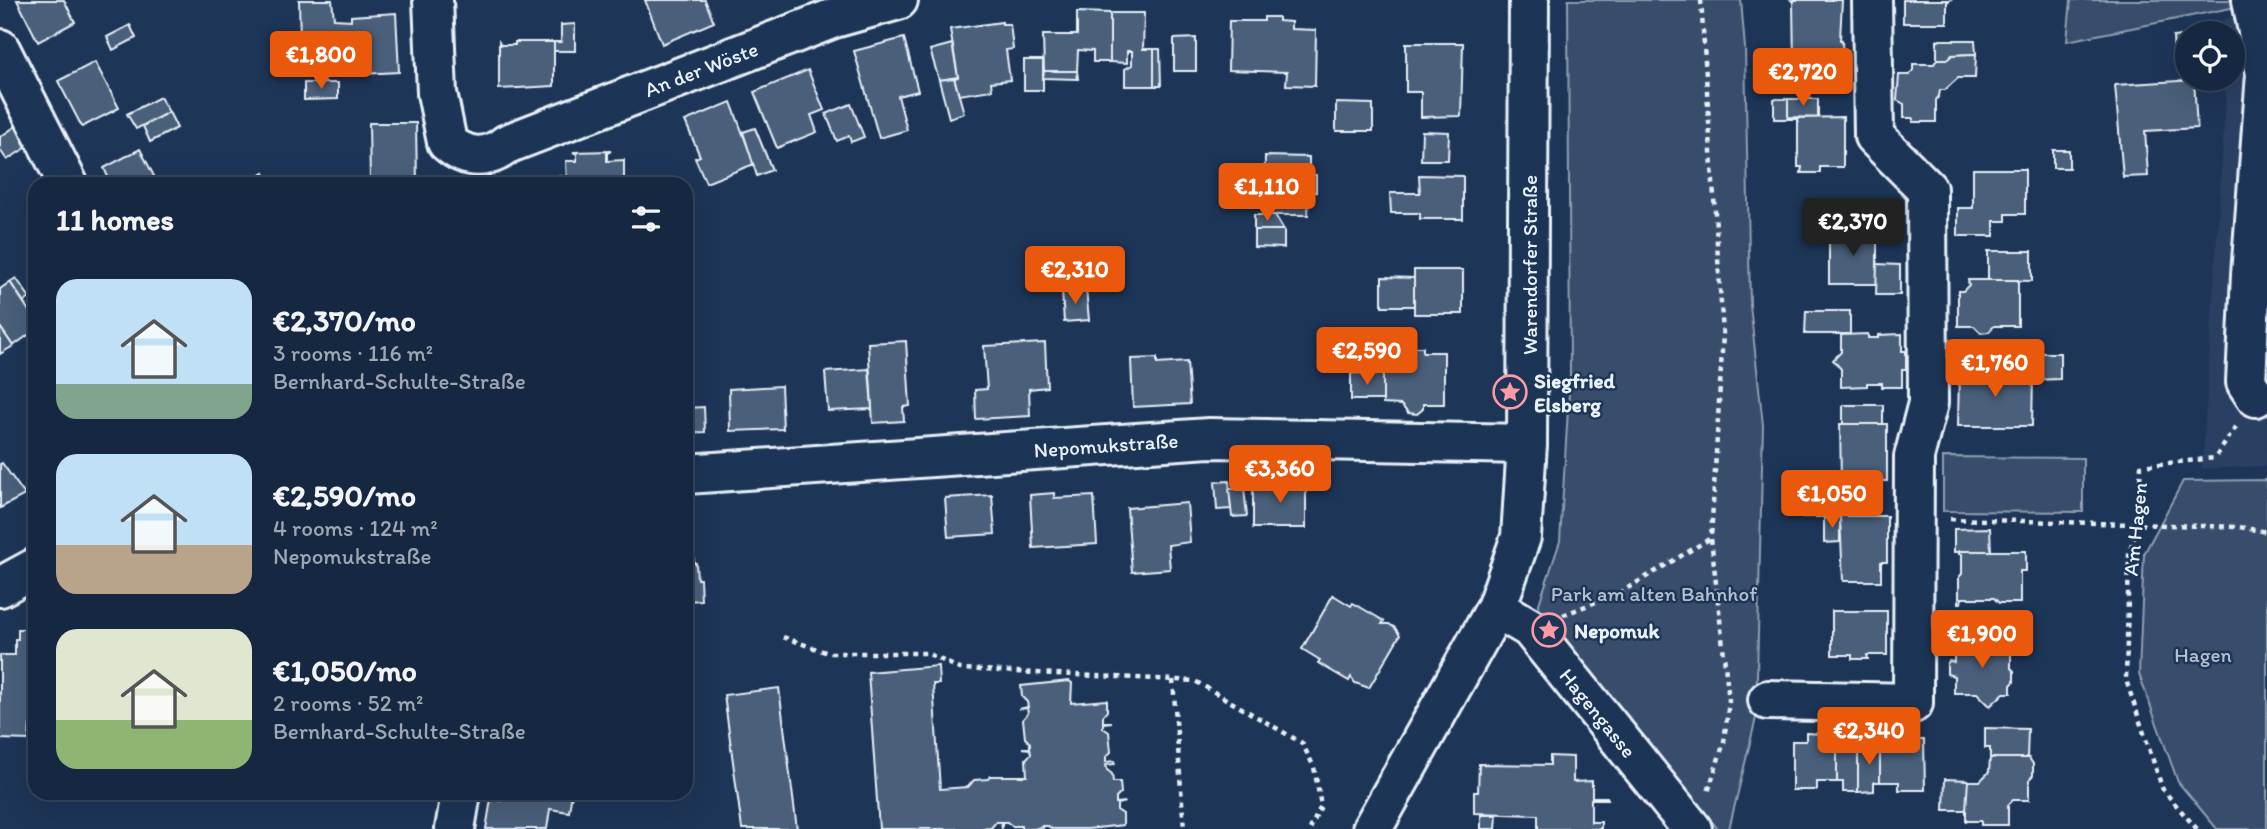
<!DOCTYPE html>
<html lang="en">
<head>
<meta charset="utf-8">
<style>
  body { margin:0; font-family:Itim,sans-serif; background:#23344c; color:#f1f3f6; height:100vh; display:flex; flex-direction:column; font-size:26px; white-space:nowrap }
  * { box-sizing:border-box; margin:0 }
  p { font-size:23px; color:#9ea6b1 }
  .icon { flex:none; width:38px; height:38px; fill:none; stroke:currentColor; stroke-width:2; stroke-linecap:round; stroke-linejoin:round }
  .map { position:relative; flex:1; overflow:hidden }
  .sheet { position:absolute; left:28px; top:177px; width:665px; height:623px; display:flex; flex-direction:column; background:#162841; border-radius:21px; box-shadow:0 7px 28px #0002,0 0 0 2px #35445a }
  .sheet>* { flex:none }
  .buttons { position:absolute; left:2175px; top:21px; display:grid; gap:14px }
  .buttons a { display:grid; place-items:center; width:70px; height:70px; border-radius:50%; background:#162841; box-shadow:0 7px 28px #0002,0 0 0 2px #35445a; font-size:35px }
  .price { position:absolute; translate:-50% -60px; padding:0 16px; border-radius:7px; background:#ea580c; color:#fff; font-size:23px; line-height:46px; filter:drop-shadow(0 2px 4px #0008) }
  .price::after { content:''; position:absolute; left:50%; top:42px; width:21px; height:16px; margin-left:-10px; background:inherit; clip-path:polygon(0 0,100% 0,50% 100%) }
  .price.active { background:#222; color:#fff }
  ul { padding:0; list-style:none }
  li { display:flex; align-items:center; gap:21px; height:175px; padding:0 28px }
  li span { display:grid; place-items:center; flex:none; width:196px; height:140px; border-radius:21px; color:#555 }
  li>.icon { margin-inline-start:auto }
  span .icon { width:84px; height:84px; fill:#fffc; stroke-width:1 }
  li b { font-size:30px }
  h2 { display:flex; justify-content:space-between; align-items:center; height:84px; padding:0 28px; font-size:30px }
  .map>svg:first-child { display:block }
  .built { fill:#2a4162 }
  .green { fill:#374d6c; stroke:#909fb2; stroke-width:2 }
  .building { fill:#495e7a; stroke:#e8f1f8; stroke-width:2 }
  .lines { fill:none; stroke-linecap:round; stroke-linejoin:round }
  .minor-casing { stroke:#e8f1f8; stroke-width:44 }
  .major-casing { stroke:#e8f1f8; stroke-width:44 }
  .path { stroke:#e8f1f8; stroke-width:4.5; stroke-dasharray:5 5; stroke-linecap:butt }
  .minor { stroke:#1d3557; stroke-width:38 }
  .major { stroke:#1d3557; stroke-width:38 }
  .labels { text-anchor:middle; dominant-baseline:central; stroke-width:5; stroke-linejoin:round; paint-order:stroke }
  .street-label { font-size:21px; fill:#e8f1f8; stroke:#1d3557 }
  .poi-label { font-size:21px; font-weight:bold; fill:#e8f1f8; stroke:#1d3557; text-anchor:start }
  .park-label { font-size:21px; fill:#b3c0ce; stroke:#1d3557 }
</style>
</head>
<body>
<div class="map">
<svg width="2267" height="829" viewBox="0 0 2267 829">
  <rect width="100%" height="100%" fill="#1d3557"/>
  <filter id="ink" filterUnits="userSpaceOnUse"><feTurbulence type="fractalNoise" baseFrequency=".0143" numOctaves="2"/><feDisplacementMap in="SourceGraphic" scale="14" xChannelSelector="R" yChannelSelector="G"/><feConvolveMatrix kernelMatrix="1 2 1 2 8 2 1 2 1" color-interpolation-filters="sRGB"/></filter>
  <g filter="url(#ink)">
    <path class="built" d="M2267,10V466L2202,469L2226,98L2225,79H2233V33H2224L2223,19Z"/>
    <g class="green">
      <path d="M1568,0H1741L1745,48L1750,305L1763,425L1756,718L1729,829H1718L1540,622L1539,604L1560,541L1570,376Z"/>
      <path d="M2071,0H2235L2236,7L2067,41Z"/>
      <path d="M1943,457L2083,458V512L1943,511Z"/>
      <path d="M2267,480V829H2217L2178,782L2139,674L2144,554L2183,481Z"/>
    </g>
    <g class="building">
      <path d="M17,0H64L75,22L38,42Z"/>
      <path d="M299,0H332L334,19L351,20V16L396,13L399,72L342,75L340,40H334V43L300,41Z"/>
      <path d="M645,0H705L714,22L662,44Z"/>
      <path d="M1791,0H1842L1840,40H1842L1843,66H1791L1794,64L1793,2Z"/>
      <path d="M1903,0H1950L1947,2V23H1903Z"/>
      <path d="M1077,12L1110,13V62H1093V51L1078,50L1077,71H1044L1043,35H1077Z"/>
      <path d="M1110,13H1144L1143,49H1154V86H1125V69L1132,65V51H1127V63L1110,62Z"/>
      <path d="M1264,17H1278V21L1291,22V29L1316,30L1315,86L1286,85L1287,72L1228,70L1229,21H1264Z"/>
      <path d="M1002,22V24H1010L1013,49L1006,50L1010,80L991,82L992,90L959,95L954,78L958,77L950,29Z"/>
      <path d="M575,24V51H554V42H561V25Z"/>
      <path d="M130,25L136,38L113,50L107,37Z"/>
      <path d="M2188,35V53L2174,54L2173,37Z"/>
      <path d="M904,38L918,91L898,96L907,130L879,138L854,51Z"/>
      <path d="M1196,38V71H1174V39Z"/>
      <path d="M1937,40H1975L1976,54L1952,55L1948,59H1937Z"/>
      <path d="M499,42L501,45H515V42H554V86L499,89Z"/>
      <path d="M1406,43H1463L1461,116L1421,117V92H1406Z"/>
      <path d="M952,44L958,77L939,80L930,50Z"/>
      <path d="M1154,49H1160L1161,86H1154Z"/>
      <path d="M1976,54L1975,78H1958L1945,90H1940L1939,96L1936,100V122H1913V118H1904V104L1897,100L1899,75H1909L1913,70V64H1934L1937,59H1948L1952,55Z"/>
      <rect x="1024" y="60" width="19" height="30"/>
      <path d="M95,62L119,108L82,127L58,81Z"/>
      <path d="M808,70L824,110L811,115L817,132L777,148L754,92Z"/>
      <path d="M1044,71H1077L1078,79L1043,78Z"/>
      <path d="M954,78L964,113L949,118L939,80Z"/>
      <path d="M2194,80L2197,128L2145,131L2148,176L2123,177L2115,85Z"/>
      <path d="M304,83H338V99L304,100Z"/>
      <path d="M160,97L169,112L136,129L127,114Z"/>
      <path d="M1774,99H1788V117L1798,119H1774Z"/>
      <path d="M1788,99H1818V118L1788,117Z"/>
      <path d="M731,102L754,164L706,183L695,158L700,156L685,121Z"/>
      <path d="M1336,103L1373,104V131H1336Z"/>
      <path d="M851,104L864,137L851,142L849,136L837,141L826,114Z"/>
      <path d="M169,112L177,128L150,142L143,126Z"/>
      <path d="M1843,117V167H1820V173H1801L1802,167H1798V118Z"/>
      <path d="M369,123H416L417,184H370Z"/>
      <path d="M16,126L27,147L7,160L0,150V137Z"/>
      <path d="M755,128L772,170L757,176L743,132Z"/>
      <path d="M1422,131L1449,132L1448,160H1421Z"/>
      <path d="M140,149L158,184H111L104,168Z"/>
      <rect x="2053" y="150" width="16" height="18"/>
      <path d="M611,151L607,153V161L624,160V184H567L566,161H577V154L573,152Z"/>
      <path d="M1265,156L1309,157V174L1316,175V192L1309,191L1308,215H1264Z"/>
      <path d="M1973,169H2025V214H2006V221H1994V236H1958V208H1973Z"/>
      <path d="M264,173L269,184H245Z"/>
      <path d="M1419,175L1463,176V219H1420V213H1391L1390,193H1420Z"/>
      <path d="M561,176V179L567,178V184H525V179H531V177Z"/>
      <path d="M1254,215H1275L1284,230H1254Z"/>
      <path d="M1254,230H1284V248L1254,247Z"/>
      <rect x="1829" y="233" width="48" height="51"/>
      <path d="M1988,251H2032V281L1988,280Z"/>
      <path d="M1877,264L1900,265V295H1876Z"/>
      <rect x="1414" y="270" width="49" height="44"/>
      <path d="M1382,277L1414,278V306H1382Z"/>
      <path d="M16,278L30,298L24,302L10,282Z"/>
      <path d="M1968,280H2018V326H1994L1989,332L1981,333L1974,326H1958V291H1963L1969,285Z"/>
      <path d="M10,282L35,320V330L13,346L0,327V289Z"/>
      <path d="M1086,289L1089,320L1064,322L1062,291Z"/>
      <path d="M1806,311H1850V334H1805Z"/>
      <path d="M0,327L13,346L0,354Z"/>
      <path d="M1868,334V338H1878V335L1902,334V351H1906V370H1902V387H1882V383H1867V386L1841,387V369L1833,360L1841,352V335Z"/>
      <path d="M906,341L910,406L903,407L904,421L873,423L868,343Z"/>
      <path d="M1045,343L1047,387L1029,389L1030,416L976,419L975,390L987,389L984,346Z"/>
      <path d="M1399,347H1423V352H1444V404H1423V409L1417,414L1408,413L1401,405L1383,404V352L1399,351Z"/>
      <path d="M2014,353H2060V379L2033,380V375H2014Z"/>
      <path d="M1157,358V364L1187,362L1190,404L1133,407L1131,359Z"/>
      <path d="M869,369L872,409L828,411L825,372Z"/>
      <path d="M1959,370H1996V374L2033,375L2032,426H1958Z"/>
      <path d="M1351,373L1383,374V400H1351Z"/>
      <path d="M781,386L783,429L730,431L729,389Z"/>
      <path d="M1843,405H1883V425L1843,424Z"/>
      <path d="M704,407L705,432L686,433V408Z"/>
      <path d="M1840,424H1887V481H1841Z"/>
      <path d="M2,463L25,495L0,508V464Z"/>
      <path d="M1289,478L1288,483H1306V528H1253V483L1271,484V479Z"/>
      <path d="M1229,481L1231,509L1217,510L1215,482Z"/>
      <path d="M1244,488L1247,516L1232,517L1229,489Z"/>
      <path d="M1054,493V498L1094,496L1097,544L1033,548L1030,495Z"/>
      <path d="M992,495L995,534L948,537L945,498Z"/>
      <rect x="1799" y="498" width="25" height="19"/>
      <path d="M1824,498H1867L1868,516L1824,517Z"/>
      <path d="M1187,503L1190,542L1168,545L1170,569L1132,572L1127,508Z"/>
      <path d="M686,513L690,546H694V563H696L697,579H700L701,600L686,601Z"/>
      <path d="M1840,516H1887V562H1881V581H1843Z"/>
      <path d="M1840,517V542L1824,543V518Z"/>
      <path d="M1990,528L1991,551L1954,552V529Z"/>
      <path d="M1959,551H2026V571H2020V603H1999L1994,598H1962L1961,603H1959V577L1962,574V554H1959Z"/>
      <path d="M1333,595L1351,606L1353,603L1384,621L1382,624H1389L1395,628L1400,635L1369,688L1355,683L1351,677L1349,681L1318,663L1320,660L1302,649Z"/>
      <path d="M1832,611H1887V655H1867L1868,659H1852V655H1832Z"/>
      <path d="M1961,627H2006L2005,644H1961Z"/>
      <path d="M18,629H35V725H30L29,740L0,739V655H15V639H18Z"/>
      <path d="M1954,644H2011V668L2014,671V682L2011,685V693H2004L1990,706L1977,693H1954V676L1947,674V664L1949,661L1954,662Z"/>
      <path d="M938,666L939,684H933L940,789L968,787L974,780L988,779L990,776H1027L1026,759L1031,754L1030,749L1022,748H1030V743L1025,738L1023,719L1028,713L1027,708L1019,709L1028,707L1027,702L1022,697L1021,686L1069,681L1072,683L1071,703L1107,700V711L1103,716V722H1112L1103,723V728L1109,732L1111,752L1106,757V762L1114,761L1115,764L1106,765L1107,770L1112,774L1113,782H1120L1121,793L1116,798V803L1125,802L1117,804V810L1123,814V825L1088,829H1052L1048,826H1043V829L1042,826L1035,829H1021V826H1012L1007,822H1002V829L1001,822H996L991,828L980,829H879L868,672Z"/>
      <path d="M779,688L797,829H742L724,695Z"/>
      <path d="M1985,728L2028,729L2027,758H1990V748H1985Z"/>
      <path d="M1806,733L1837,735V782H1817V790H1792V741H1806Z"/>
      <path d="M1895,733H1911L1910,740H1924L1925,790H1899V782H1880V735Z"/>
      <path d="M1837,745H1858V792H1843V782H1837Z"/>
      <path d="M1858,745H1880V782H1874V791L1858,792Z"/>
      <path d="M1550,756L1573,757V782L1592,781V797H1607L1608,799H1591V822H1601V829H1538V815L1474,813V792H1478L1479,764L1550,765Z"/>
      <path d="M1990,758H2029L2033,764V775L2029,780V800H2013L2008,805V825H1981V821H1966V781H1980L1989,772Z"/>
      <path d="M1945,779L1968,780L1966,810H1944Z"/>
      <path d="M502,793L531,797L532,793H572L569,812L550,809L547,829H486L491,799L501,801Z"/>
      <path d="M1481,815H1497L1496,829H1481Z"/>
    </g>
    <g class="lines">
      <defs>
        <g id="minor">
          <path d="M433,0L437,93L447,142C466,159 487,161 507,144L834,18L898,0"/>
          <path d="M2252,0L2266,74L2251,275L2246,382L2256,397"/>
          <path d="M0,49L68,184"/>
          <path d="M686,474L1209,438L1527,444"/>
          <path d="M0,587L35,568"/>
          <path d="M1496,608L1530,628L1692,829"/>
          <path d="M1768,700L1913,703L1914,457L1928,403L1927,189L1874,136L1872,0"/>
          <path d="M455,829L461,793"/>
        </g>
        <path id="major" d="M1372,829L1496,608L1521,537L1527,444L1529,0"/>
      </defs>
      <use href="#minor" class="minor-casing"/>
      <use href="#major" class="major-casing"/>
      <g class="path">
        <path d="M1701,0L1723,334L1711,538L1729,701L1724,742L1708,792"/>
        <path d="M1950,519L2239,527L2267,532"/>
        <path d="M1563,615L1621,592L1711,538"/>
        <path d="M783,637L828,653H927L960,669L1195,681L1302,743L1314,767L1321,806L1310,829"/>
        <path d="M1173,680L1184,829"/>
        <path d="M2197,829L2163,790L2126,680L2129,555L2137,524L2141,466L2215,458L2238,424"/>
      </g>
      <use href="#minor" class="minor"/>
      <use href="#major" class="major"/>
    </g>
  </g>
  <defs>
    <symbol id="sight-ring" viewBox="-11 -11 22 22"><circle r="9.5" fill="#1d3557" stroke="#ff9aa2" stroke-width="1.5"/><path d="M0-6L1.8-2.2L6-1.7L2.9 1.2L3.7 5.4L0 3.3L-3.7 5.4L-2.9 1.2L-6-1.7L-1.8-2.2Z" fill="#ff9aa2"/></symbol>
  </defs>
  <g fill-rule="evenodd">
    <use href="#sight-ring" x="1491" y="373" width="38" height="38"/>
    <use href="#sight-ring" x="1530" y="611" width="38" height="38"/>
  </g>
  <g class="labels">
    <g class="street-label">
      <text transform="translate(701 69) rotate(-21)">An der Wöste</text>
      <text transform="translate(1529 265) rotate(-90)">Warendorfer Straße</text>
      <text transform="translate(1106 445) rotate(-4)">Nepomukstraße</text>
      <text transform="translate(2135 529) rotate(-84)">Am Hagen</text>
      <text transform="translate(1598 713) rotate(51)">Hagengasse</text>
    </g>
    <g class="poi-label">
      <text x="1534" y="380">Siegfried<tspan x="1534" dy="24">Elsberg</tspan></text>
      <text x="1574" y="630">Nepomuk</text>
    </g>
    <g class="park-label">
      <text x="1654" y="593">Park am alten Bahnhof</text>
      <text x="2203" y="654">Hagen</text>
    </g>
  </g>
</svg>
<div class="buttons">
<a><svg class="icon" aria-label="locate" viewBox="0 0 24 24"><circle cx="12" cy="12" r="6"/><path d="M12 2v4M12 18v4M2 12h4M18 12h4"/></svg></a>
</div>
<b class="price" style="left:321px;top:91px">€1,800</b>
<b class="price" style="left:1803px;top:108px">€2,720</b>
<b class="price" style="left:1267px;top:223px">€1,110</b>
<b class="price active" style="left:1853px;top:258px">€2,370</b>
<b class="price" style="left:1075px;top:306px">€2,310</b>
<b class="price" style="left:1367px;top:387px">€2,590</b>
<b class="price" style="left:1995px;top:399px">€1,760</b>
<b class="price" style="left:1280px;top:505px">€3,360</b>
<b class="price" style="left:1832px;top:530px">€1,050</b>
<b class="price" style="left:1982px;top:670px">€1,900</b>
<b class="price" style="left:1869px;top:767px">€2,340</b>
<section class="sheet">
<h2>11 homes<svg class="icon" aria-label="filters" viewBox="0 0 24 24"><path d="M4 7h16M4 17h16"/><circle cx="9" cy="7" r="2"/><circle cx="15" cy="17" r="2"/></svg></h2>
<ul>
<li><span style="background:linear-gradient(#bfe0f5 75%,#7fa58c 0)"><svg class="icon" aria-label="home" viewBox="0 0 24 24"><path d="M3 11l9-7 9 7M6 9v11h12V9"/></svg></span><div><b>€2,370/mo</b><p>3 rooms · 116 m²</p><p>Bernhard-Schulte-Straße</p></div></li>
<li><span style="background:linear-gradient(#bfe0f5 65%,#b9a48a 0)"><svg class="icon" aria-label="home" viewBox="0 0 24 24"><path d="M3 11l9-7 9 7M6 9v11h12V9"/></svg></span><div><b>€2,590/mo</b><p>4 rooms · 124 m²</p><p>Nepomukstraße</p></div></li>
<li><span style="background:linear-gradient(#dfe7d0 65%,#8fb573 0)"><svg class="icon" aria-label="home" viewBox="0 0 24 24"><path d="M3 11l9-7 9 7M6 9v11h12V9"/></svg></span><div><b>€1,050/mo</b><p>2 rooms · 52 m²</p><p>Bernhard-Schulte-Straße</p></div></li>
</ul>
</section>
</div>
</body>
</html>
